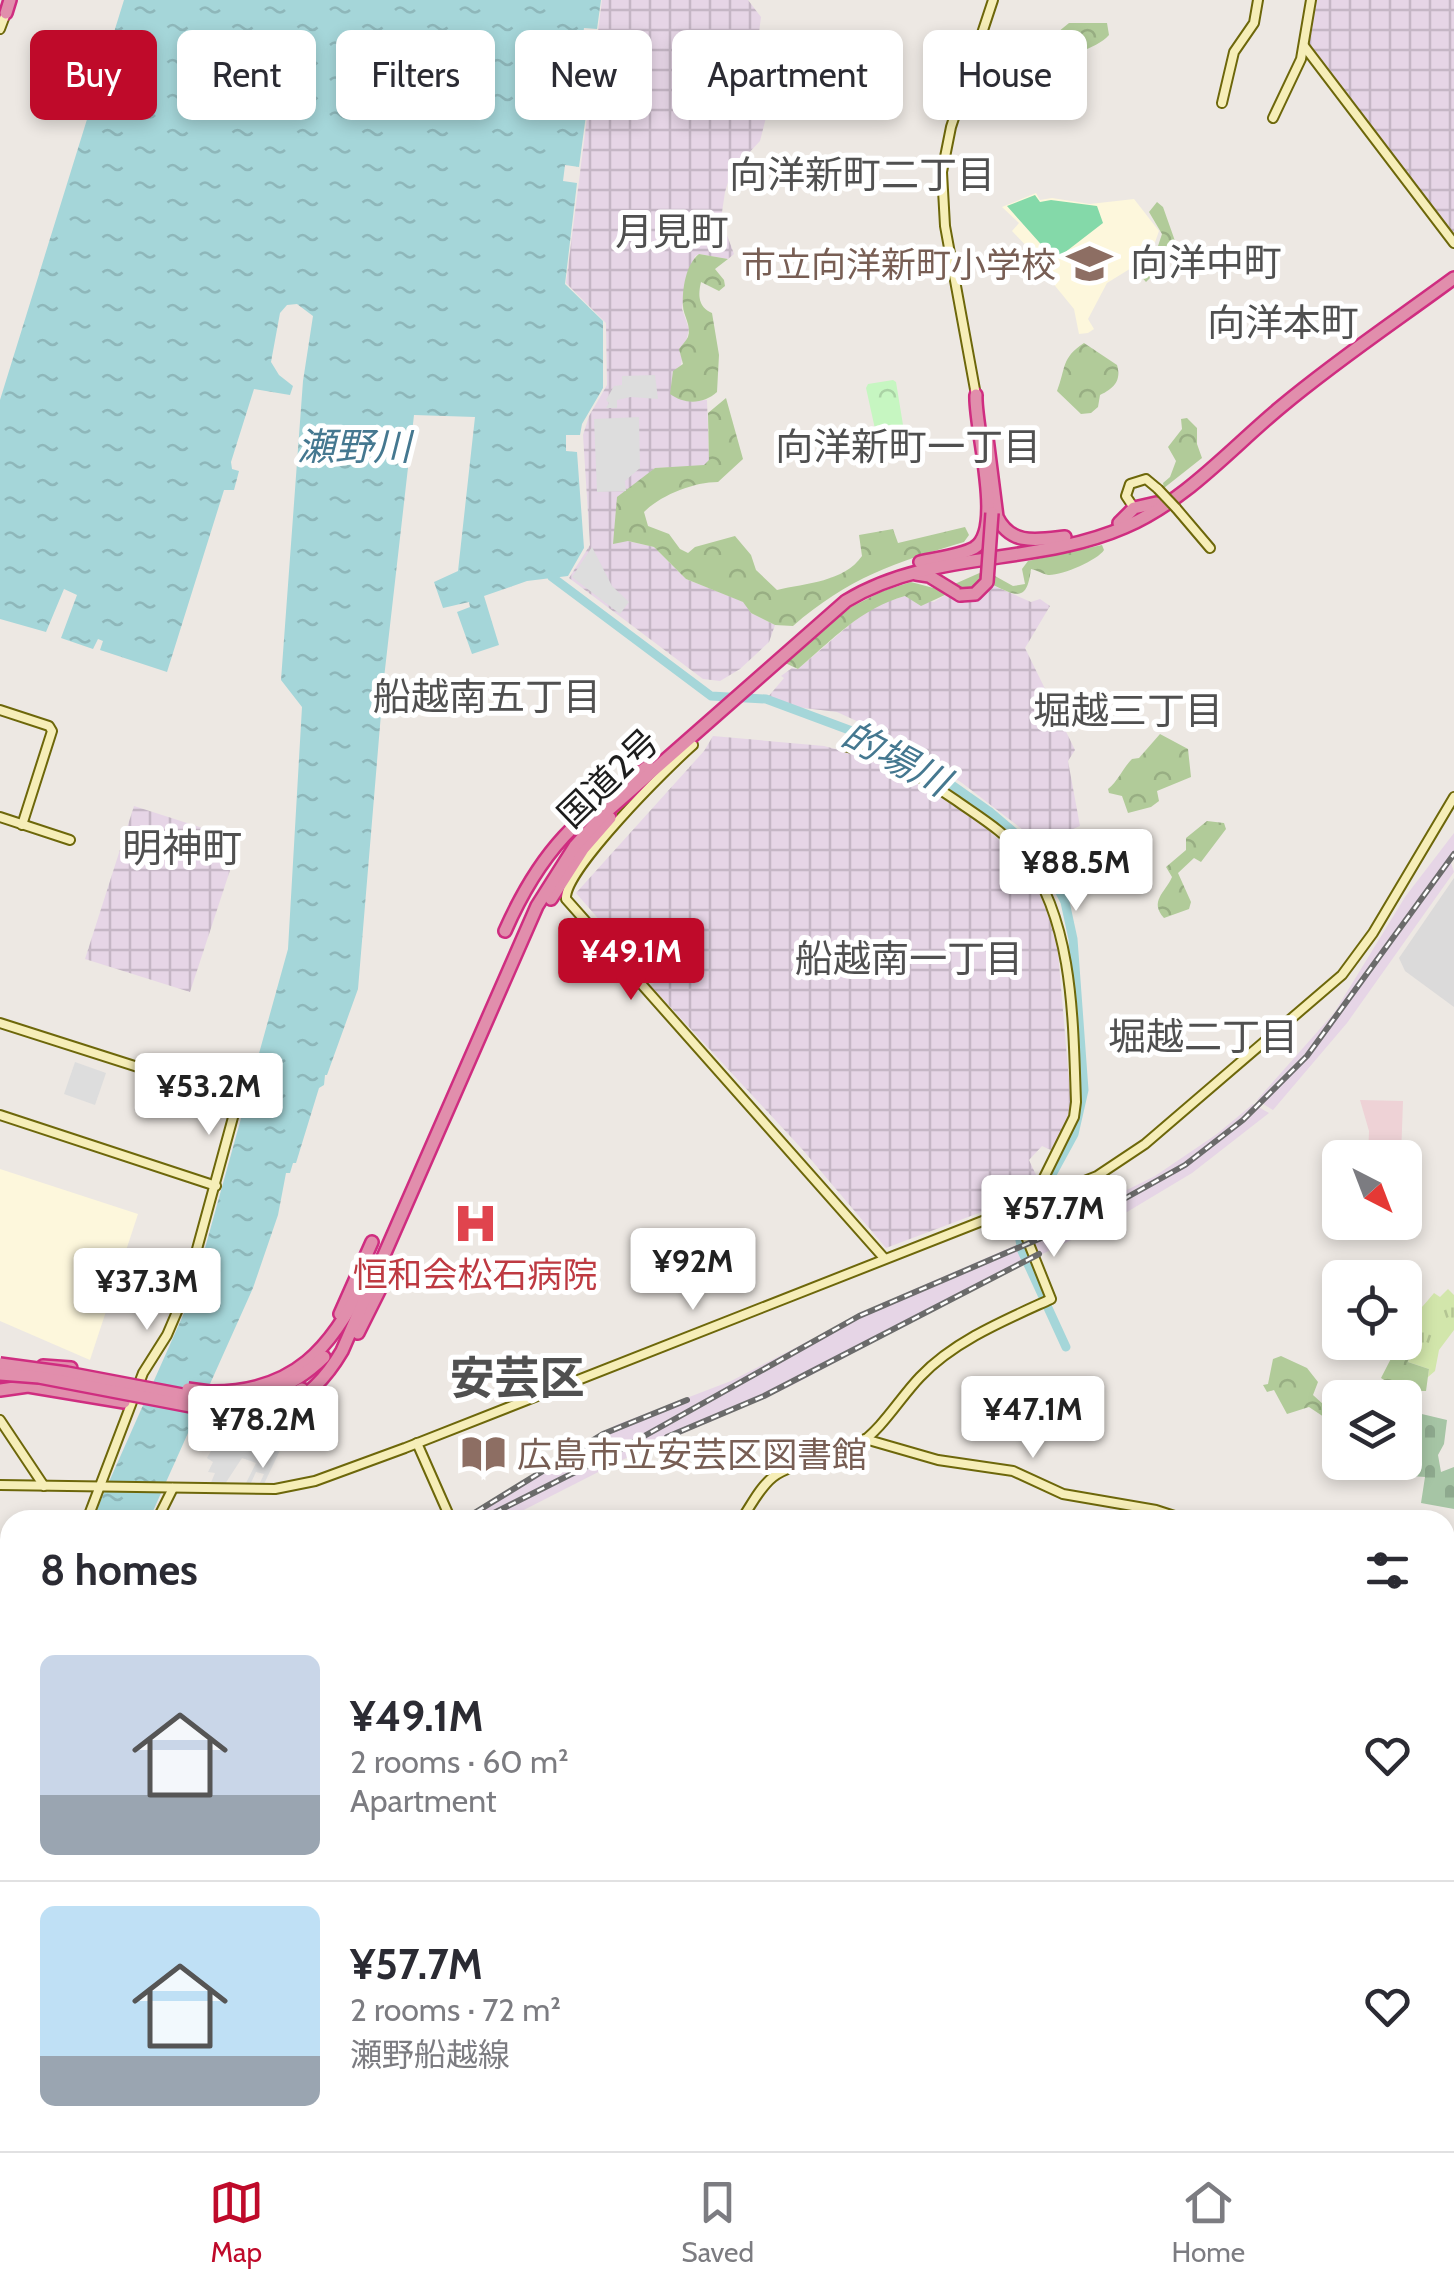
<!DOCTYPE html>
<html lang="en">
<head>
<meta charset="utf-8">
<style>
  body { margin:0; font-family:Cabin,"Noto Sans JP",sans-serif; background:#f2f2f3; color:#2b2b33; height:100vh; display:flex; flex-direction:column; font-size:38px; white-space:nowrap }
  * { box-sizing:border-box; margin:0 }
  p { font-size:32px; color:#7c7c81 }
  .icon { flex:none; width:55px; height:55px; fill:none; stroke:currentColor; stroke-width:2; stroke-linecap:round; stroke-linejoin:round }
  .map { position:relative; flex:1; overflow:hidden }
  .panel { position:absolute; left:0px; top:1510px; width:1455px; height:642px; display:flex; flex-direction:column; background:#fff; border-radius:30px 30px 0 0; box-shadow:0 5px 15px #0003 }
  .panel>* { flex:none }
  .banner { position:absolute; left:30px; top:30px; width:1395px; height:90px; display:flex; gap:20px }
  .needle { width:65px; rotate:138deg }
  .tools { position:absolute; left:1322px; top:1140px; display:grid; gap:20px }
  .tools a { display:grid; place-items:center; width:100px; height:100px; border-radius:15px; background:#fff; box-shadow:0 5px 15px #0003; font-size:50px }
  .price { position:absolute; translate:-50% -85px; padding:0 22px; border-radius:10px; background:#fff; color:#222; font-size:32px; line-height:65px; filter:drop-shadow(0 2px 5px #0008) }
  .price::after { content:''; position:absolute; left:50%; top:60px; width:30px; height:22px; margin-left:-15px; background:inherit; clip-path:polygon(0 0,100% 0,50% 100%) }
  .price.on { background:#bf0a2a; color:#fff }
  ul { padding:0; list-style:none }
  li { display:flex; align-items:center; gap:30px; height:250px; padding:0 40px }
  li+li { border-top:2px solid #e1e1e2 }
  li span { display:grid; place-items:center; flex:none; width:280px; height:200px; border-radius:15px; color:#555 }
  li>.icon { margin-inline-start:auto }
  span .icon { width:120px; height:120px; fill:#fffc; stroke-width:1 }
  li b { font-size:42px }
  h2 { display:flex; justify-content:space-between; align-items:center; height:120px; padding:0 40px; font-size:42px }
  .tag { padding:0 35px; border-radius:15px; background:#fff; box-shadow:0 5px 15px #0003; font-size:35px; line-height:90px }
  .tag.on { background:#bf0a2a; color:#fff }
  .menu { display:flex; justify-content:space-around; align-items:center; height:140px; border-top:2px solid #e1e1e2; background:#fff; font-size:28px; color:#7c7c81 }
  .menu a { display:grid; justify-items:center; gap:5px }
  .menu .on { color:#bf0a2a }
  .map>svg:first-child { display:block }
  .residential { fill:#dbdada }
  .commercial { fill:#eed2d6 }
  .industrial { fill:url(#industrial-grid) }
  .education { fill:#fdf7dc }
  .railway { fill:#e6d5e6 }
  .grass { fill:url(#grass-tufts) }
  .forest { fill:url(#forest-crowns) }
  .cemetery { fill:url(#cemetery-stones) }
  .park { fill:url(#park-crowns) }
  .pitch { fill:#84d9a9 }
  .parking { fill:#ddd }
  .water { fill:url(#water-ripples) }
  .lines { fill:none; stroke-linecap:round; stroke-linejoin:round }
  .river { stroke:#a5d6d9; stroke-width:9 }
  .secondary-casing { stroke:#6d670a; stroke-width:12 }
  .highway-casing { stroke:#cf2d80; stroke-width:16 }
  .secondary { stroke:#f6eeb8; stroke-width:8 }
  .highway { stroke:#e18eac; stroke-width:11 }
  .rail-casing { stroke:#6b6b6b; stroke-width:6 }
  .rail { stroke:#fff; stroke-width:2.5; stroke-dasharray:8; stroke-linecap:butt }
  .secondary-bridge-casing { stroke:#6d670a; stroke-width:12; stroke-linecap:butt }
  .highway-bridge-casing { stroke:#cf2d80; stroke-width:16; stroke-linecap:butt }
  .secondary-bridge { stroke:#f6eeb8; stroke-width:8 }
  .highway-bridge { stroke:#e18eac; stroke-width:11 }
  .labels { text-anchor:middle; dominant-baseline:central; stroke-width:10; stroke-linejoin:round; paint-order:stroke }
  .education-label { font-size:35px; fill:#785e54; stroke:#fff; text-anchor:end }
  .street-label { font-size:35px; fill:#1d1d1d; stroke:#fff }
  .health-label { font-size:35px; fill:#be3a42; stroke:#fff }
  .neighbourhood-label { font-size:38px; fill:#505050; stroke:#fff }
  .water-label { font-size:38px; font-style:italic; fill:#457890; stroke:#fff }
  .quarter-label { font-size:40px; fill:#505050; stroke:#fff }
  .district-label { font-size:45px; font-weight:bold; fill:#505050; stroke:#fff }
</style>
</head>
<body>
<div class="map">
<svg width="1454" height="2151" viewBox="0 0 1454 2151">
  <defs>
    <pattern id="industrial-grid" width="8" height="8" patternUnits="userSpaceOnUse" patternTransform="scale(2.5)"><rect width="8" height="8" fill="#e6d5e6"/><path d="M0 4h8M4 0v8" fill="none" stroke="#c5b6c5"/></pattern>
    <pattern id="grass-tufts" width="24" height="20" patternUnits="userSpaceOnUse" patternTransform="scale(2.5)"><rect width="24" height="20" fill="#d2e6ab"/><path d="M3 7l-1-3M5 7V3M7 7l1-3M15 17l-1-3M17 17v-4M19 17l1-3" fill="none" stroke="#b4c593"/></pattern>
    <pattern id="forest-crowns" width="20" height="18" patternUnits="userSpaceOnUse" patternTransform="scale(2.5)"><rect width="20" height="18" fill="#b1cb99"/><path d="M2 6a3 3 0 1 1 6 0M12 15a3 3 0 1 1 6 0" fill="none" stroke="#98ae83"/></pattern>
    <pattern id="cemetery-stones" width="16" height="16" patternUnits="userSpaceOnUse" patternTransform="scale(2.5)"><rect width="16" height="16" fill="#a6c5a5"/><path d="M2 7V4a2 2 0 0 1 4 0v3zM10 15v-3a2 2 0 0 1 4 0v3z" fill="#8ea98e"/></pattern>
    <pattern id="park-crowns" width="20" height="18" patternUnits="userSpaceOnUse" patternTransform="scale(2.5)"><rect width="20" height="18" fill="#c6f6c1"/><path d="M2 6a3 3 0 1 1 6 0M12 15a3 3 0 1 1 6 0" fill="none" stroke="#aad2a5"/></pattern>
    <pattern id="water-ripples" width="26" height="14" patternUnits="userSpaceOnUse" patternTransform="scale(2.5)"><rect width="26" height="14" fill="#a5d6d9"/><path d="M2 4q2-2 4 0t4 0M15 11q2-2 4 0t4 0" fill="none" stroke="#8eb7ba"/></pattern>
  </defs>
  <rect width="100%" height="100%" fill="#ede8e3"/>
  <path class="residential" d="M1454,878V1007L1405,971L1399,958Z"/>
  <path class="commercial" d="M1360,1100L1403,1101L1401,1157H1368L1369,1131Z"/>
  <g class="industrial">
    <path d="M602,0H748L761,17L758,40L735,50L740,84L771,98L760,141L731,172L725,192L721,219L734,254L728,259L699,254L695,256L686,279L682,309L689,329L680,368L688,401L707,400L709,460L704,466L655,468L622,496L628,541L654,547L686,579L744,602L751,613L775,625L769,642L740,669L720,681L703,679L569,578L590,545L583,435L589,416L607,385L606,323L566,283Z"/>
    <path d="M1316,0H1454V238L1311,52L1308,42Z"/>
    <path d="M992,585L1031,602L1040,599L1050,606L1025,648L1075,750L1068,761L1080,826L1040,843L962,783L896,739L837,712L796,707L768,697L784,678L781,676L792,668L798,669L867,610L880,603L906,596L934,602L947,594L978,599Z"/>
    <path d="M713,736L824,746L877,760L977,819L1026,866L1045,898L1056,929L1071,1104L1064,1132L1053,1151L1042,1146L1029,1160L1036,1175L1021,1197L886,1248L802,1149L651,986L654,983L576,893L704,751Z"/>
    <path d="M134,806L240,840L190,992L85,959Z"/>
  </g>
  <g class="education">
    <path d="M1036,193L1040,200L1052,198L1090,204L1134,199L1159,231L1153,248L1141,262L1107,283L1088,319L1094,329L1088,333L1079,334L1074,309L1038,265L1041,261L1012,231L1019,223L1002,207Z"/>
    <path d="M0,1169L138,1214L90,1360L0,1321Z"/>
  </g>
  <g class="railway">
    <path d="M1454,833V855L1450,860L1454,872L1347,1023L1273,1110L1257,1100L1334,1013L1405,897Z"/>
    <path d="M1253,1104L1269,1113L1192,1173L1117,1218L1030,1260L1022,1242L1155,1176L1217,1134Z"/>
    <path d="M1016,1245L1024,1262L789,1387L622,1460L504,1520H458L616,1425L731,1381L878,1305Z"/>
  </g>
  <path class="grass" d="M1448,1289L1454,1295V1330L1439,1350L1435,1371L1428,1377L1429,1369L1408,1362L1412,1349L1402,1343L1405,1342C1405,1322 1422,1308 1434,1293L1440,1297Z"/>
  <g class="forest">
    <path d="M1069,23H1107L1109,35C1096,50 1063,57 1044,59L1041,55L1052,44L1058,32Z"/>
    <path d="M749,41H756L776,52L763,53L751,59L755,69H780L771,98L740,84L731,55Z"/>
    <path d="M1157,202L1163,207L1175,241L1165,263L1146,282L1138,273L1156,252L1162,234L1149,212Z"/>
    <path d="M699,254L728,259L715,269L724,280L725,286L719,291L701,282C698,295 698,307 712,313L719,355L717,392C704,404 685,405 670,394L673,371L683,364L679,349C682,345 686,341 688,337C692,326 683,315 683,306C682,289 686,264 699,254Z"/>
    <path d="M1084,343L1117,365C1122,381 1113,389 1100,395L1098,407L1091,413L1081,414L1057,391C1066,368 1061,358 1084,343Z"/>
    <path d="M726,398L743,459L718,482C694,482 661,495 644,512L648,526L669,534L680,549L688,553L695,547L735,536L751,555L756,570L777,590C806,583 844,582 862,556L859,535L893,529L898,543L965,527L969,535L964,542C896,562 848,578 793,626L775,625L751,613L743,602L686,579L654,547L628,541L613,544L617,497L655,468L704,465L709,460L708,413Z"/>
    <path d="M1187,418L1197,428V444L1202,458L1164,488L1163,483L1170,477L1176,461L1168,447L1182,429L1181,419Z"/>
    <path d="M1102,545L1104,550C1098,560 1061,576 1048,575C1042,574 1037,570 1031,569C1027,601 1018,597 993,585C979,603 966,603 947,594L921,606L905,596C861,608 832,640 798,669L783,662L839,613L883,591L911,582L941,590L993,567L995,576L1013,586L1025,584L1022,569L1028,561Z"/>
    <path d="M1160,734L1188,749L1191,777L1157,791L1159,801L1151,807L1128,813L1122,796L1109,793L1108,789C1119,780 1122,769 1132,759L1139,758Z"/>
    <path d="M1207,821L1224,823L1226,829L1201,862L1194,858L1178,873L1191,902L1189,909L1164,918C1149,901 1165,893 1172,877L1166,867L1186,850V838Z"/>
    <path d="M1399,1343L1412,1348L1408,1362L1429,1369L1426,1391H1417L1412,1398L1381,1378Z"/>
    <path d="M1281,1356L1307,1368L1318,1382L1313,1395L1335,1415L1340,1413V1421H1330L1309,1407L1287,1414L1274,1390L1267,1392L1263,1385L1268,1384L1273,1359Z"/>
    <path d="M1445,1808L1454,1812V2151H685V2142H1445Z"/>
    <path d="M515,2142L522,2151H212L207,2143Z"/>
    <path d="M30,2143H160L166,2151H33Z"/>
  </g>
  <path class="cemetery" d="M1405,1410L1447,1420L1444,1444L1438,1455L1441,1472L1454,1467V1509L1421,1503L1425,1477L1411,1476L1406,1479L1374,1470L1372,1465H1364L1363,1463L1405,1462Z"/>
  <path class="park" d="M893,380L896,382L904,431L877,438L866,388L868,384Z"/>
  <path class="pitch" d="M1035,195L1040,202L1051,200L1097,206L1103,223L1055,260L1007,206Z"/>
  <g class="parking">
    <path d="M655,375L658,399L631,397L617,400V408H606L609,403L606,400L614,386L622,385V376Z"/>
    <path d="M639,417L640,468L625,481L626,491L597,492L594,419Z"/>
    <path d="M592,547L612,586L629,602L620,614L572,577Z"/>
    <path d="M75,1062L106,1073L95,1105L64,1094Z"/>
    <path d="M249,1428L283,1444L264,1484L259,1485L264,1474L256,1472L250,1485H245L256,1463L242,1458L225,1484L210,1485L215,1473L208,1472L213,1462L207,1458L215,1444L222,1447L233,1429Z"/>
  </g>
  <g class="water">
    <path d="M124,0H601L597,29L584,28L582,43L595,46L588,99L575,97L572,112L586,115L579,167L565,165L563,181L577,183L565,284L603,321V388L582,424L580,435H566V451L577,452L584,548L568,576L527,581L484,596L499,645L472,654L457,612L470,607L469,602L443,608L434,582L458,571L475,417L414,415L384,678L358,989L327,1075H325L324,1085L319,1088L296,1163H293L290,1173H286L278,1215L253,1288L149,1520H92L192,1295L288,949L302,707L281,680L303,381L313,316L297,304L287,305L280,313L271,362L279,375L293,386L290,395L254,389L231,462L232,469L239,471L234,490H224L167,672L100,650L103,641L98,639L93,649L61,638L77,595L64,589L46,632L0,619V400Z"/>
    <path d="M10,1703V1815L0,1826V1725Z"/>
  </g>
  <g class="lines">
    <path class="river" d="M552,577L711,696L766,699L860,734L939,776L990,812L1028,844L1049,871L1065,902L1073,939L1084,1090L1074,1134L1019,1235L1022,1251L1066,1347"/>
    <defs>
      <g id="secondary">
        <path d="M0,29L6,13"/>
        <path d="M1304,46L1454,243"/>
        <path d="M1222,103L1234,52L1254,23L1258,0"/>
        <path d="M1273,118L1301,59L1311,0"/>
        <path d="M976,395L945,226L942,172L951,127L993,0"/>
        <path d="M1134,508L1126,496L1130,484L1146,479L1158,489"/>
        <path d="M1176,508L1210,548"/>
        <path d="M0,710L49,726L52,731L22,825"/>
        <path d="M693,745C668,767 564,870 566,899L884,1258"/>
        <path d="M0,817L70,840"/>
        <path d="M0,1023L238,1099L185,1293L167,1335L143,1373L87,1520"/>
        <path d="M0,1115L216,1186"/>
        <path d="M0,1420L44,1486"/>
        <path d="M865,1439L938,1460L1013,1471L1063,1494L1156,1510L1187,1520"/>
        <path d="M417,1443L451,1520"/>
        <path d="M0,1485L275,1489L315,1481L405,1448L1097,1176L1145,1144L1342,975L1373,933L1454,797"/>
        <path d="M157,1520L173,1488"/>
        <path d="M741,1520C751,1506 759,1488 773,1477C795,1460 832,1463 858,1445C883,1428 899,1399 920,1377C954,1341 1005,1320 1051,1299L1021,1224L1074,1117L1076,1102C1073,1022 1074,923 1025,857C1007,833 978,816 954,799C921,776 883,755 844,746"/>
        <path d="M0,1640L10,1645"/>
        <path d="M1445,1702L1454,1710"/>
        <path d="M0,1710L10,1689"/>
        <path d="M0,1922L10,1916"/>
      </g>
      <g id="highway">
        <path d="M6,13L10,0"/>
        <path d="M987,438L997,517C1011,546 1038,540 1065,537"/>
        <path d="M1119,523L1134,508L1156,503"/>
        <path d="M920,562C937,558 959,556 974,548C1005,530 974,427 976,395"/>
        <path d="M916,574L929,576L960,595"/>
        <path d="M551,899L583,849L610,818"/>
        <path d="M505,931C542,847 577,819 648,766"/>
        <path d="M340,1314L372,1242"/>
        <path d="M358,1333L383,1283"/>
        <path d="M43,1366L71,1368"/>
        <path d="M0,1390L28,1386L124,1402"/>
        <path d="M210,1392C294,1393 332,1348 366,1278"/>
        <path d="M209,1400C255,1401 290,1390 324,1357"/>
        <path d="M210,1409C243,1411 273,1407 302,1389"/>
        <path d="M202,1415C266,1423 308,1409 342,1351L537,906L575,846L605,813L846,601C932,549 1036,566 1125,527C1186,501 1232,447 1282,406C1337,360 1397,320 1454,278"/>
      </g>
    </defs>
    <use href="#secondary" class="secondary-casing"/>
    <use href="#highway" class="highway-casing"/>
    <use href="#secondary" class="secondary"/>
    <use href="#highway" class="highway"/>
    <defs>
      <g id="rail">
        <path d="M667,1437L764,1396L1039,1254"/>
        <path d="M463,1520L603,1434L687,1400"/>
        <path d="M480,1520L621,1449L859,1316L1097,1214L1185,1165L1243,1120L1307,1056L1454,854"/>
        <path d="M0,1710H10"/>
        <path d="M0,1847L10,1835"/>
      </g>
    </defs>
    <use href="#rail" class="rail-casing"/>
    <use href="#rail" class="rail"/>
    <defs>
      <path id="secondary-bridge" d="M1158,489L1176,508"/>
      <g id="highway-bridge">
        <path d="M960,595L975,594L987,582L992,513"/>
        <path d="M0,1364L67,1373L209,1400"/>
        <path d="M0,1374L39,1377L206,1409"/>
        <path d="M188,1389L210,1392"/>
      </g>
    </defs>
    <use href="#secondary-bridge" class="secondary-bridge-casing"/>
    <use href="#highway-bridge" class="highway-bridge-casing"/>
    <use href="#secondary-bridge" class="secondary-bridge"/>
    <use href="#highway-bridge" class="highway-bridge"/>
  </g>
  <defs>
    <symbol id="school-bare" viewBox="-9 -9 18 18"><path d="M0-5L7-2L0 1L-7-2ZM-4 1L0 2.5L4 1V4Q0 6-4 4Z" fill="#8d6e63" stroke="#fff" stroke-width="2.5" paint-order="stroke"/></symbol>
    <symbol id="hospital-bare" viewBox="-9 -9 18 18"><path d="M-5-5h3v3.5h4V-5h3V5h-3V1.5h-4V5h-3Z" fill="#e0444e" stroke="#fff" stroke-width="2.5" paint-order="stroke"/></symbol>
    <symbol id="library-bare" viewBox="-9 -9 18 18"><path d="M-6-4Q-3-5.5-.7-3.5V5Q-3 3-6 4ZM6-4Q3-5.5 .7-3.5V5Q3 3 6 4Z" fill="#8d6e63" stroke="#fff" stroke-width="2.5" paint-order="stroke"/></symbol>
  </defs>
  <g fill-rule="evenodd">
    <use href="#school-bare" x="1058" y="232" width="63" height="63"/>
    <use href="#hospital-bare" x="444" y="1192" width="63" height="63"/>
    <use href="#library-bare" x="452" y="1422" width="63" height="63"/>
  </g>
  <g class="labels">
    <g class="education-label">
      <text x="1056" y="264">市立向洋新町小学校</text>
      <text x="517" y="1454" text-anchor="start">広島市立安芸区図書館</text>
    </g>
    <g class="street-label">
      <text transform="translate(608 778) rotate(-44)">国道2号</text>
    </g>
    <g class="health-label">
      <text x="475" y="1274">恒和会松石病院</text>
    </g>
    <g class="neighbourhood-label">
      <text x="862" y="174">向洋新町二丁目</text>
      <text x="672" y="231">月見町</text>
      <text x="1206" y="262">向洋中町</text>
      <text x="1283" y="322">向洋本町</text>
      <text x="908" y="446">向洋新町一丁目</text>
      <text x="487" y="696">船越南五丁目</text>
      <text x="1128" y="710">堀越三丁目</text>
      <text x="909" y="958">船越南一丁目</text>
      <text x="1203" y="1036">堀越二丁目</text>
    </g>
    <g class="water-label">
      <text x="354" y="446">瀬野川</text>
      <text transform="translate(896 758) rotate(28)">的場川</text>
    </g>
    <g class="quarter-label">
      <text x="182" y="847">明神町</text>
    </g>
    <g class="district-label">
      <text x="517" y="1378">安芸区</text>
    </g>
  </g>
</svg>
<div class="tools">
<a><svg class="needle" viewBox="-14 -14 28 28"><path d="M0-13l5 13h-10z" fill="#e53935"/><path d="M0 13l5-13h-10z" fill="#7c7c81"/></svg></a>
<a><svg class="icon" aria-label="locate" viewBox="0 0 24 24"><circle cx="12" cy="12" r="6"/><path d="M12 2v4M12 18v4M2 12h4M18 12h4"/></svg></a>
<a><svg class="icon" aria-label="layers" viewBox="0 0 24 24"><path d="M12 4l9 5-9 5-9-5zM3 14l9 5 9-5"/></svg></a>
</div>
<b class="price" style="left:1076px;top:914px">¥88.5M</b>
<b class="price on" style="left:631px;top:1003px">¥49.1M</b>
<b class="price" style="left:209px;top:1138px">¥53.2M</b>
<b class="price" style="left:1054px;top:1260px">¥57.7M</b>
<b class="price" style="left:693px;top:1313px">¥92M</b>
<b class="price" style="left:147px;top:1333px">¥37.3M</b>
<b class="price" style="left:1033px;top:1461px">¥47.1M</b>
<b class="price" style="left:263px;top:1471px">¥78.2M</b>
<div class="banner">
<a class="tag on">Buy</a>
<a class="tag">Rent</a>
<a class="tag">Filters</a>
<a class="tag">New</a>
<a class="tag">Apartment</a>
<a class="tag">House</a>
</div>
<section class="panel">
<h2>8 homes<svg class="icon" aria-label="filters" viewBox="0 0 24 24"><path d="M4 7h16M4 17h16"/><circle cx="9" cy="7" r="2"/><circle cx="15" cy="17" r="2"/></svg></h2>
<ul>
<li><span style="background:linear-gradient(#c9d6e8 70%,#9aa5b1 0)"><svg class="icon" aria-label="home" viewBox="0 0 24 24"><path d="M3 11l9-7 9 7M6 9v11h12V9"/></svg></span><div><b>¥49.1M</b><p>2 rooms · 60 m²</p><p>Apartment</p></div><svg class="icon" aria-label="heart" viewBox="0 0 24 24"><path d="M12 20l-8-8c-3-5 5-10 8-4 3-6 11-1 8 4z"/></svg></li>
<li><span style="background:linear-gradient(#bfe0f5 75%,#9aa5b1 0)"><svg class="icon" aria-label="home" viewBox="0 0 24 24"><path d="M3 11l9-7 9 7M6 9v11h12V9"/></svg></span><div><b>¥57.7M</b><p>2 rooms · 72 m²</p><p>瀬野船越線</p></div><svg class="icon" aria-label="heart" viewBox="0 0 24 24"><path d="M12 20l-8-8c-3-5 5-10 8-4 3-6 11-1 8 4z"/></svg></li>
</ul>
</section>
</div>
<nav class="menu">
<a class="on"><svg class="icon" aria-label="map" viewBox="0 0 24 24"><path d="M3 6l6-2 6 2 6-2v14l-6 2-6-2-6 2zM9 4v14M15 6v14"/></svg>Map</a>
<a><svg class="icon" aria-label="saved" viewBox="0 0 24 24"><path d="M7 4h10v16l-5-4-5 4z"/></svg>Saved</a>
<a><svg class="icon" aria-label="home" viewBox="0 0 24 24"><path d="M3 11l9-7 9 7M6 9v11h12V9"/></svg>Home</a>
</nav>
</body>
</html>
